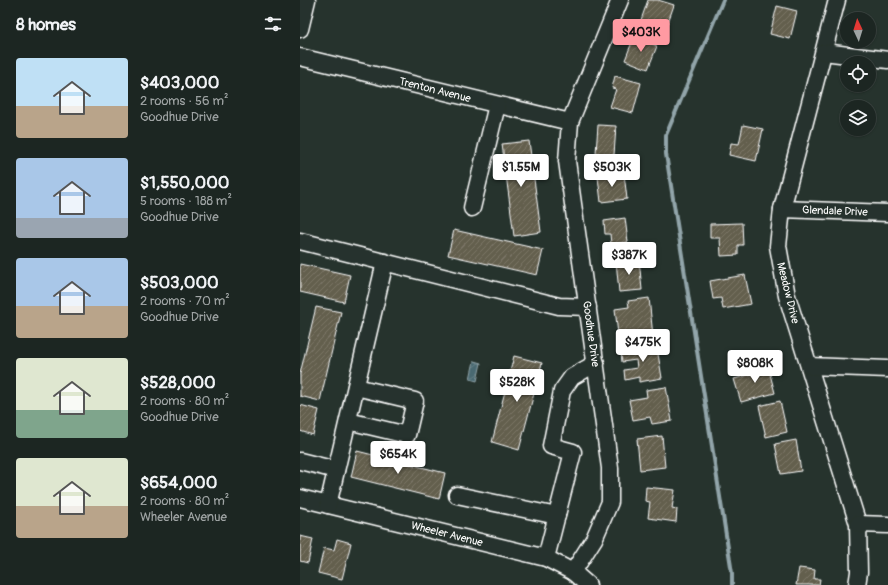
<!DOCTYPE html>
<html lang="en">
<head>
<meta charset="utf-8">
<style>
  body { margin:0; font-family:Pangolin,sans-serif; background:#29322f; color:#f1f3f6; height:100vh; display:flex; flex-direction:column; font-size:15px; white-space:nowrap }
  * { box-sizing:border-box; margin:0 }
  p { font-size:13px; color:#a0a5a5 }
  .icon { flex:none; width:22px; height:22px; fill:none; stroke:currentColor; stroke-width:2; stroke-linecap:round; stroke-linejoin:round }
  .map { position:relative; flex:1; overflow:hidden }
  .details { display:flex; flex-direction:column; background:#1c2622; width:300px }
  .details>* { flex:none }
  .needle { width:26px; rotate:356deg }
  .tools { position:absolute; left:540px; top:12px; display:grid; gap:8px }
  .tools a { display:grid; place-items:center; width:36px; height:36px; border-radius:50%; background:#1c2622; box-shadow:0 1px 3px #0004,0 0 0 1px #3a4340; font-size:20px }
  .price { position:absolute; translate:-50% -34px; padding:0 9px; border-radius:4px; background:#fff; color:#222; font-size:13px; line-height:26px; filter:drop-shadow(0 1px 2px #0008) }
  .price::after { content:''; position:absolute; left:50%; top:24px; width:12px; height:9px; margin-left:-6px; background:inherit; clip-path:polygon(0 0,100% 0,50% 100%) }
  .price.active { background:#ff9aa2; color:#111 }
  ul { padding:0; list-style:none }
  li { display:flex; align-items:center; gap:12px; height:100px; padding:0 16px }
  li span { display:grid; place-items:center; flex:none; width:112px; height:80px; border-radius:4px; color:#555 }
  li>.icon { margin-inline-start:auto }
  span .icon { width:48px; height:48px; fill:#fffc; stroke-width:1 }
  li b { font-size:17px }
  h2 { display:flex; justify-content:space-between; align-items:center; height:48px; padding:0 16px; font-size:17px }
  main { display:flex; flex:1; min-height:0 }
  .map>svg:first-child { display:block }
  .water { fill:url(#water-waves); stroke:#92a5aa }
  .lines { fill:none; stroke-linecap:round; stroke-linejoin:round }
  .stream { stroke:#92a5aa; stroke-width:4 }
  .building { fill:url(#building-hatch); stroke:#fff }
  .minor-casing { stroke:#fff; stroke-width:19 }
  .minor { stroke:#26332d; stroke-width:16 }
  .labels { text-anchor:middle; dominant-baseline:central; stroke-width:3; stroke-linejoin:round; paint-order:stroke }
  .street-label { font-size:11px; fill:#fff; stroke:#26332d }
</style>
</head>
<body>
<main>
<section class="details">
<h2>8 homes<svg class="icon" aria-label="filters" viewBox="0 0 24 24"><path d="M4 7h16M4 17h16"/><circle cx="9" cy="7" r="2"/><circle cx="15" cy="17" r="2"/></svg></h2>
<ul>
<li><span style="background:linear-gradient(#bfe0f5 60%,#b9a48a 0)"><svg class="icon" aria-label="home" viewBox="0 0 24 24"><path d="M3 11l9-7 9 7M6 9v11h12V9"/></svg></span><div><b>$403,000</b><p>2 rooms · 56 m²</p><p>Goodhue Drive</p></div></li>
<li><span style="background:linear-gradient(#a9c7e8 75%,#9aa5b1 0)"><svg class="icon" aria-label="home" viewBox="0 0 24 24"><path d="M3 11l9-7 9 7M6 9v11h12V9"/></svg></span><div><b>$1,550,000</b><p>5 rooms · 188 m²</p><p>Goodhue Drive</p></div></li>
<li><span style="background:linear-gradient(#a9c7e8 60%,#b9a48a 0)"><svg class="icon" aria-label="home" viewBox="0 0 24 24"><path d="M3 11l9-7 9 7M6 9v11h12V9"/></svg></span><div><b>$503,000</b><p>2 rooms · 70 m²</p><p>Goodhue Drive</p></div></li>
<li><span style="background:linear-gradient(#dfe7d0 65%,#7fa58c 0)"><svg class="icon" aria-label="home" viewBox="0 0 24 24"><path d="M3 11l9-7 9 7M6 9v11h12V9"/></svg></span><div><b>$528,000</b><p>2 rooms · 80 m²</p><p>Goodhue Drive</p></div></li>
<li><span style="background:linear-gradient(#dfe7d0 60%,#b9a48a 0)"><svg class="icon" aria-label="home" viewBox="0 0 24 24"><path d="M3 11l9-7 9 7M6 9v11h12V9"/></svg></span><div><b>$654,000</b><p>2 rooms · 80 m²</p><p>Wheeler Avenue</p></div></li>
</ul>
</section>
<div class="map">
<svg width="588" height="585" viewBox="0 0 588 585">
  <defs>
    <pattern id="water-waves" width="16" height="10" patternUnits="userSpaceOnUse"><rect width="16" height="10" fill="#4a6971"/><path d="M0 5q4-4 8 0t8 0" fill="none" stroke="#658086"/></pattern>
    <pattern id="building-hatch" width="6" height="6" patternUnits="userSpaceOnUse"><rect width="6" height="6" fill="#645e4d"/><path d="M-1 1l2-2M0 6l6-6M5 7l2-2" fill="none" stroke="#7b7668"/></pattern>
  </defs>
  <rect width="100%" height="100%" fill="#26332d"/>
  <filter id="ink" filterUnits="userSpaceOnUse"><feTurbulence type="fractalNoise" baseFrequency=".025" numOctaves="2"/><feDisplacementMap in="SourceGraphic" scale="8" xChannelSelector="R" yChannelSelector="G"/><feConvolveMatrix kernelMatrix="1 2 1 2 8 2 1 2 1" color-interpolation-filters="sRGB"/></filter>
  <g filter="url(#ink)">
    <path class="water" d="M174,361L181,363L177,381L170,379Z"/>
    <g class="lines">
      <path class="stream" d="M423,0L366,135V154L432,573V585"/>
    </g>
    <g class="building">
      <path d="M348,0H358L374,5L366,28L341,20Z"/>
      <path d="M477,6L497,11L490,39L470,34Z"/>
      <path d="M334,37L357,46L348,69L325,60Z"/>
      <path d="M315,76L341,83L333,113L310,107L316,89L312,88Z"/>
      <path d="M298,125L316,126L314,155L296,153Z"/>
      <path d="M443,125L463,129L456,161L429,155L431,143L439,144Z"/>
      <path d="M229,141L241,232L214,236L202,144Z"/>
      <path d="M324,174L327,199L301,202L298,177Z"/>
      <path d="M325,218L328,242L311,244L310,234H305L304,221Z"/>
      <path d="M442,223L443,245H438V255L421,256L420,238H410V224Z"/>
      <path d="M154,230L243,250L237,275L148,255Z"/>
      <path d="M339,259L342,290L319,292L316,261Z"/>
      <path d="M0,264L50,275L44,302L0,292Z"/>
      <path d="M445,275L451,304L423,309L421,298L413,299L410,281Z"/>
      <path d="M349,298L353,336L335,338L334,332L318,334L315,309L329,307L328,301Z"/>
      <path d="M16,307L41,312L20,401L0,396V374Z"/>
      <path d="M356,342L362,378L339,382V377L325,380L324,370L337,368L336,360L322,362L321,352L334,350L333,346Z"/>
      <path d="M214,356L242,363L219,450L192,442Z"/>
      <path d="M467,363L475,393L441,402L434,379L452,374L450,368Z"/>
      <path d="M366,387L372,421L352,424L350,417L333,420L329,400L347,397L346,390Z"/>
      <path d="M480,401L487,432L466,437L459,406Z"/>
      <path d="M0,405L19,410L13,435L0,431Z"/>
      <path d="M362,436L365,467L340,470L337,439Z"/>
      <path d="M496,440L501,471L481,474L475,444Z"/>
      <path d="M57,451L145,473L139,499L51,477Z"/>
      <path d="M346,487L375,490L372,508L377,509L376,522L348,518L350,502L345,501Z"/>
      <path d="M0,536L13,539L8,563L0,561Z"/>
      <path d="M37,539L51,543L42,579L18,573L24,548L34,550Z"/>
      <path d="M499,568L515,570L514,579H520L519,585H496Z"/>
    </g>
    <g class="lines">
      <defs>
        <g id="minor">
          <path d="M537,0L482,209L478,246L487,296L558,524L559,572L557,585"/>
          <path d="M0,29L7,0"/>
          <path d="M524,52L588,60"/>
          <path d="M0,57L270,122"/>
          <path d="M172,208L197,105"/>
          <path d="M482,209L588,213"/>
          <path d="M0,241L259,306L288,307"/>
          <path d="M509,366L588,369"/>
          <path d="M48,421L107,435L115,401L56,387"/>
          <path d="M0,461L36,470"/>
          <path d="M157,495L257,516"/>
          <path d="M0,498L246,558L273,572L288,585"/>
          <path d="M28,505L85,262"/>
          <path d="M558,524L588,525"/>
          <path d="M246,558L273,452L251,446L262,391L272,377L296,363"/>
          <path d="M273,572L294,539L310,502V468L267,161L270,122L320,0"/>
        </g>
      </defs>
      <use href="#minor" class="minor-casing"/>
      <use href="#minor" class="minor"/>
    </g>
  </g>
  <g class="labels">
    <g class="street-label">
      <text transform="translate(135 90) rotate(14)">Trenton Avenue</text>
      <text transform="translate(535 211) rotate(2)">Glendale Drive</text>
      <text transform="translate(488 293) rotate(76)">Meadow Drive</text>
      <text transform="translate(291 334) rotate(82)">Goodhue Drive</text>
      <text transform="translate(147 534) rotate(14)">Wheeler Avenue</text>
    </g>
  </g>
</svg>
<div class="tools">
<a><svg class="needle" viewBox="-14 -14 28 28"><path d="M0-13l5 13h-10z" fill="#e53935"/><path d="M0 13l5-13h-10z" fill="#a0a5a5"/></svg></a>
<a><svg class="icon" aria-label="locate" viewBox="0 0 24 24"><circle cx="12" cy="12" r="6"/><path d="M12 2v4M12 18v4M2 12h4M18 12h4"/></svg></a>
<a><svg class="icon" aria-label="layers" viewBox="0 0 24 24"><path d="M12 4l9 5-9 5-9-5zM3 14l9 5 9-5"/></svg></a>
</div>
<b class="price active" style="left:341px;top:53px">$403K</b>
<b class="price" style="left:221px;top:188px">$1.55M</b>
<b class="price" style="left:312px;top:188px">$503K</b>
<b class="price" style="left:329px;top:276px">$387K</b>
<b class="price" style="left:343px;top:363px">$475K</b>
<b class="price" style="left:455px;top:384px">$808K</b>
<b class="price" style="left:217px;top:403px">$528K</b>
<b class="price" style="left:98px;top:475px">$654K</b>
</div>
</main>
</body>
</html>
